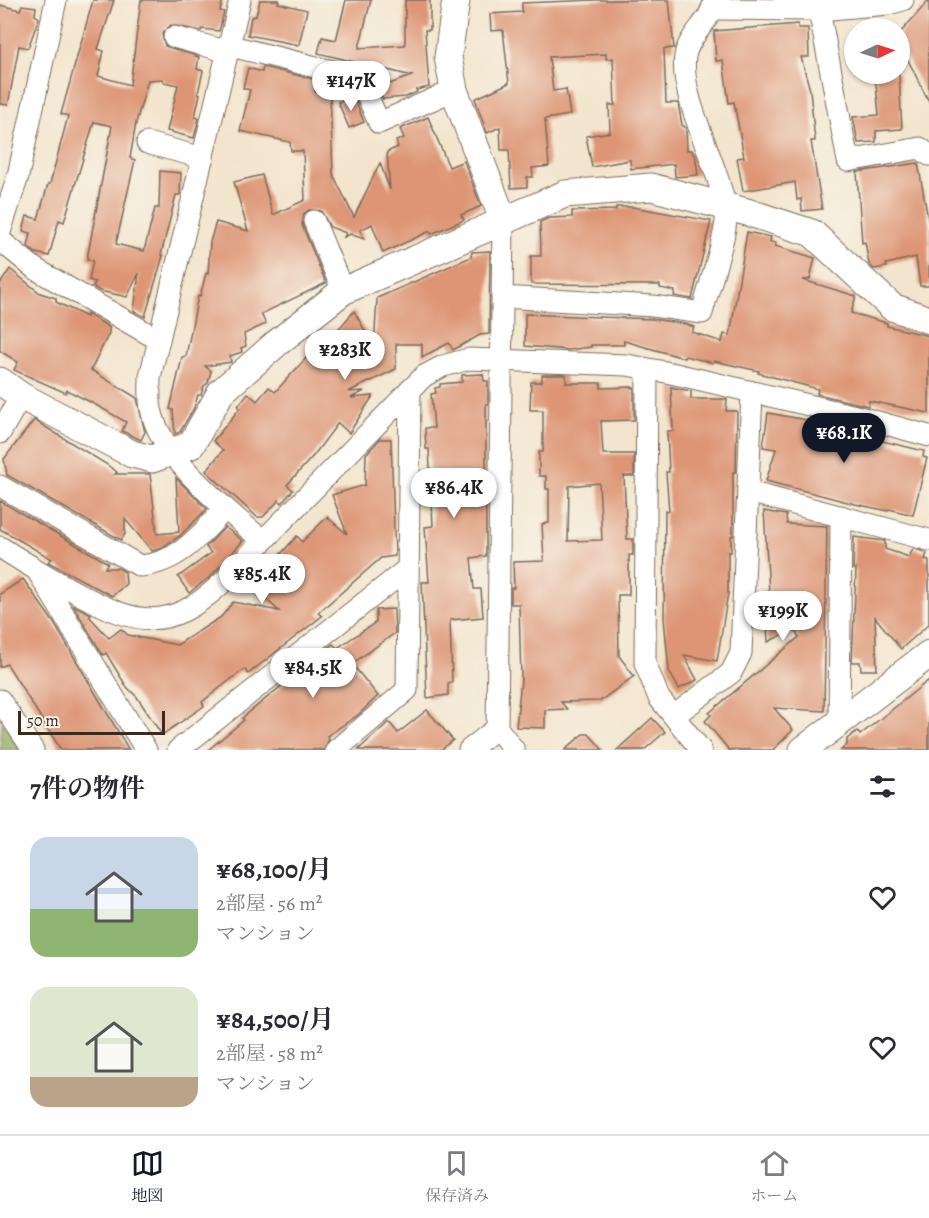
<!DOCTYPE html>
<html lang="ja">
<head>
<meta charset="utf-8">
<style>
  body { margin:0; font-family:Alegreya,"Noto Serif JP",serif; background:#f7f7f7; color:#2b2b33; height:100vh; display:flex; flex-direction:column; font-size:22px; white-space:nowrap }
  * { box-sizing:border-box; margin:0 }
  p { font-size:20px; color:#7c7c81 }
  .icon { flex:none; width:33px; height:33px; fill:none; stroke:currentColor; stroke-width:2; stroke-linecap:round; stroke-linejoin:round }
  .map { position:relative; height:750px; overflow:hidden }
  .side { display:flex; flex-direction:column; background:#fff; flex:1 }
  .side>* { flex:none }
  .needle { width:39px; rotate:86deg }
  .tools { position:absolute; left:844px; top:18px; display:grid; gap:12px }
  .tools a { display:grid; place-items:center; width:66px; height:66px; border-radius:50%; background:#fff; box-shadow:0 2px 4px #0004; font-size:30px }
  .scale { position:absolute; left:18px; bottom:15px; width:147px; box-sizing:border-box; padding-left:6px; border:3px solid #3b2a1e; border-top:0; font-size:16px; line-height:21px; white-space:nowrap; color:#3b2a1e; -webkit-text-stroke:4px #f7f3e8; paint-order:stroke }
  .price { position:absolute; translate:-50% -51px; padding:0 14px; border-radius:21px; background:#fff; color:#222; font-size:20px; line-height:39px; filter:drop-shadow(0 2px 3px #0008) }
  .price::after { content:''; position:absolute; left:50%; top:36px; width:18px; height:14px; margin-left:-9px; background:inherit; clip-path:polygon(0 0,100% 0,50% 100%) }
  .price.active { background:#111827; color:#fff }
  ul { padding:0; list-style:none }
  li { display:flex; align-items:center; gap:18px; height:150px; padding:0 30px }
  li span { display:grid; place-items:center; flex:none; width:168px; height:120px; border-radius:18px; color:#555 }
  li>.icon { margin-inline-start:auto }
  span .icon { width:72px; height:72px; fill:#fffc; stroke-width:1 }
  li b { font-size:26px }
  h2 { display:flex; justify-content:space-between; align-items:center; height:72px; padding:0 30px; font-size:26px }
  .dock { display:flex; justify-content:space-around; align-items:center; height:84px; border-top:2px solid #e1e1e2; background:#fff; font-size:16px; color:#7c7c81 }
  .dock a { display:grid; justify-items:center; gap:3px }
  .dock .active { color:#111827 }
  .map>svg:first-child { display:block }
  .forest { fill:#8ba95c; stroke:#636a3d; stroke-width:1.5 }
  .building { fill:#dd9575; fill-rule:evenodd }
  .lines { fill:none; stroke-linecap:round; stroke-linejoin:round }
  .minor-casing { stroke:#7b6b5b; stroke-width:23 }
  .tertiary-casing { stroke:#7b6b5b; stroke-width:29 }
  .minor { stroke:#fff; stroke-width:21 }
  .tertiary { stroke:#fff; stroke-width:27 }
</style>
</head>
<body>
<div class="map">
<svg width="929" height="750" viewBox="0 0 929 750">
  <rect width="100%" height="100%" fill="#f7f3e8"/>
  <filter id="ink" filterUnits="userSpaceOnUse"><feTurbulence type="fractalNoise" baseFrequency=".0167" numOctaves="2"/><feDisplacementMap in="SourceGraphic" scale="12" xChannelSelector="R" yChannelSelector="G"/><feConvolveMatrix kernelMatrix="1 2 1 2 8 2 1 2 1" color-interpolation-filters="sRGB"/></filter>
  <filter id="wash" filterUnits="userSpaceOnUse"><feTurbulence type="fractalNoise" baseFrequency=".008" numOctaves="4" result="noise"/><feDisplacementMap in="SourceGraphic" scale="24" xChannelSelector="R" yChannelSelector="G"/><feGaussianBlur stdDeviation="1.35" result="paint"/><feColorMatrix in="noise" values="0 0 0 0 0 0 0 0 0 0 0 0 0 0 0 0 0 1.4 0 .05"/><feComposite in="paint" operator="in"/></filter>
  <g filter="url(#wash)">
    <rect width="100%" height="100%" fill="#f3e5cd"/>
    <path class="forest" d="M2,721L21,750H0Z"/>
    <g id="blocks">
      <g class="building">
        <path d="M93,0H114L98,49L104,51L98,76L130,85L141,0H223L220,11L224,12L219,31L202,29L201,31L171,25L162,34L165,46L199,57L197,69L203,71L198,93L200,94L195,117L199,118L194,138L167,131L178,85L163,82V79L148,80L136,123L130,158L135,160L116,244L144,251L155,208H159L160,171L181,173L180,195H176L161,255L163,256L145,317L134,311L139,273L127,297L100,291L93,287L95,282L89,280L93,260L87,259L112,126L94,122L64,222L59,220L49,256L36,253L28,247L31,233L23,231L27,216L38,219L48,184H50L68,116L61,114Z"/>
        <path d="M260,0H279L278,3L307,10L299,45L248,35L251,17L256,16Z"/>
        <path d="M346,0H371L359,48L405,45V0H430V30H425L429,87L416,90L417,92L406,97L383,99L378,88L412,76L318,53L322,37L336,40Z"/>
        <path d="M596,0H669L674,48L664,49L666,103H678L682,125L686,128L687,150H692L693,154H695L698,175L675,177L674,164L631,169L630,160L592,167L586,136L610,132L609,105H615L613,58L606,59V54L549,57L553,91L566,89L570,115L545,119L549,166L532,168L533,177H527V187L511,188L509,150H501L500,127L487,133L475,99L509,83L503,30L491,31L490,14L522,12V3Z"/>
        <path d="M929,0V102L900,44V33Z"/>
        <path d="M0,5L20,10L22,5L36,7L35,15L39,18L28,48L19,46L8,105L0,104Z"/>
        <path d="M798,24V28H808L809,57H801L810,90L815,141H811L822,209L802,211L801,199L797,200L795,182L743,191L737,158L744,157L734,102L729,103L723,60L716,61L714,31Z"/>
        <path d="M263,67L317,80L315,92L330,95L333,174L354,217L380,163L390,190L387,152L398,147L396,141L404,138L400,129L428,117L449,167L464,161L481,206L461,215L464,220L431,234L430,231L383,253L372,224L360,230L364,239L350,234L344,237L346,233L330,227L321,211L309,210L304,214L302,225L326,283L261,314L266,324L244,334L246,346L241,348L242,352L230,356L231,362L205,366L211,371L208,383L204,386L201,395H198L194,408L180,432L175,434L173,410L170,409L181,362L182,357L186,356L198,296L200,297L206,273L208,274L210,242L216,222L248,231L234,182L262,175L273,215L305,200L303,151H291L290,142L240,131L250,90L243,88L248,68L262,72Z"/>
        <path d="M875,74H899L902,129L876,131V142L858,143L853,117L879,115Z"/>
        <path d="M354,97L364,122L349,128L338,102Z"/>
        <path d="M918,163L929,224V286H920L916,257L886,264L887,267L874,269L869,264L865,242L862,243L857,172Z"/>
        <path d="M616,207H633L711,221L692,299L674,296L675,291L660,288V285L531,284V256H541L540,222L549,218L572,217V211L616,210Z"/>
        <path d="M747,232L771,237L770,242L776,243L775,246L815,258L810,279L803,280L856,296L851,313L887,323V326L929,336V413L869,401L868,406L817,394L818,389L758,373L759,371L714,361L713,363L685,356L684,358L624,341V345H591V347L568,350L525,346V314L652,319L686,324L694,327L692,332L722,342L724,334L730,335Z"/>
        <path d="M490,251L489,334L480,335L453,350L449,343L422,357V344H396V369L348,392L364,391L351,398L373,396L349,433L338,423L314,455L287,485L293,490L282,503L279,500L263,517H257L206,471L223,450L213,441L240,408L238,406L248,393L257,401L269,387L275,392L307,357L311,361L354,311L374,347L377,298L471,257L472,252Z"/>
        <path d="M10,269L40,293L56,298V302L87,317V314L109,327V333L91,370L137,398L145,432L141,440L122,431L126,422L96,405L67,390L66,393L14,370L18,362L0,351V284Z"/>
        <path d="M483,374L484,381H488V404H486V556L471,558L474,589H481L483,617L450,620L452,682L448,683V695L427,698L422,582H429L425,527L433,526L429,449H426L425,428H434L431,394L436,393L435,388L440,387V384L462,382V375Z"/>
        <path d="M542,375H566V383H601V388L634,387V420L601,421L603,454H634V476H624L627,539H633V555H629V595H618L619,656L634,676L600,701L561,702L567,709L545,710V728L516,727L521,680L519,604H511V588H514L513,562L544,561L542,524L549,523V489H546V476H539V452H543V410H530L531,382H542ZM599,483L602,540L568,541L569,486Z"/>
        <path d="M671,387L691,391V399H727L726,411H737L736,472H733V536H731V552H728V593L717,661L684,655L697,680L679,689L669,671L664,618L665,511H669L666,472H669L667,431H673Z"/>
        <path d="M768,413L857,429L867,433L866,437L924,451L923,457L927,458L913,515L889,509L888,511L855,504L766,481L776,449L763,447Z"/>
        <path d="M34,420L106,464L117,472L115,474H150L157,534L179,532L176,478L207,509L180,536L161,548L152,551L125,519V534L121,540L7,475L4,459Z"/>
        <path d="M380,439H391L395,556L381,558L318,613L322,616L248,674L245,669L235,676L202,702L204,706L162,735L137,697L126,686L106,653L103,655L73,605L91,614L89,616L109,638L121,629L128,635L177,645L221,617L233,602L279,611L252,586L297,536L302,542L327,517L347,534L332,495L365,485L366,454Z"/>
        <path d="M0,501L108,563L105,568H118L125,572L126,584L112,596L48,562L52,559L0,529Z"/>
        <path d="M764,511L786,515L787,524L827,526L824,711L774,708L793,730L773,750H729L705,721L711,715L709,713L799,637L794,629L768,642L765,592H769Z"/>
        <path d="M225,527L243,541L211,576L189,593L178,577L211,553L206,547Z"/>
        <path d="M854,537L885,541V549L909,557L913,549L919,550L927,553L925,559L929,560V624L901,649L875,617L877,670H861L860,662H852L856,569H853Z"/>
        <path d="M23,579L54,623L129,750H61L7,664L0,667V594Z"/>
        <path d="M394,609L395,633L352,664L378,696L358,715L327,736L329,739L324,750H208L244,720L242,718L333,644L337,648L376,622V610Z"/>
        <path d="M929,680V750H841L847,745V739L857,731L860,735Z"/>
        <path d="M427,710L453,740L441,750H358L389,722L398,733Z"/>
        <path d="M652,718L665,732L644,750H617Z"/>
        <path d="M583,734H589L603,750H565Z"/>
      </g>
    </g>
  </g>
  <g filter="url(#ink)">
    <use href="#blocks" fill-opacity="0" stroke="#7b6b5b" stroke-width="1.5"/>
    <g class="lines">
      <defs>
        <g id="minor">
          <path d="M240,0L150,377C150,388 149,399 151,409C160,458 227,510 263,541"/>
          <path d="M714,9L819,10L888,4L903,0"/>
          <path d="M819,10L848,161L920,148L929,155"/>
          <path d="M174,37L229,52"/>
          <path d="M231,46L360,78L379,123L454,90"/>
          <path d="M147,143L203,158"/>
          <path d="M503,220L497,728L514,750"/>
          <path d="M314,221L343,291"/>
          <path d="M0,232L18,176L56,0"/>
          <path d="M0,240L34,268L159,340"/>
          <path d="M502,297L653,306L702,313C707,292 728,232 726,215C722,168 679,101 685,56C688,35 713,20 714,0"/>
          <path d="M647,370L645,663L659,698L701,750"/>
          <path d="M0,433L21,396"/>
          <path d="M0,486L140,566C179,563 200,535 225,509"/>
          <path d="M749,492L929,540"/>
          <path d="M0,547C26,564 52,579 79,594C137,625 168,632 220,585L424,376L443,366L469,359L627,365L671,373L860,417L929,436"/>
          <path d="M38,572L146,750"/>
          <path d="M0,700L33,750"/>
          <path d="M675,715L731,673L741,653L752,392"/>
          <path d="M839,723L841,516"/>
          <path d="M178,750L407,569"/>
          <path d="M336,750L407,690L410,390"/>
          <path d="M469,750L497,728"/>
        </g>
        <g id="tertiary">
          <path d="M456,0L448,57L454,90L503,220"/>
          <path d="M0,381L21,396L132,454L152,459L191,445L221,392L277,343L343,291L565,194L651,187L747,212L812,233L892,307L929,320"/>
          <path d="M803,750L929,654"/>
        </g>
      </defs>
      <use href="#minor" class="minor-casing"/>
      <use href="#tertiary" class="tertiary-casing"/>
      <use href="#minor" class="minor"/>
      <use href="#tertiary" class="tertiary"/>
    </g>
  </g>
</svg>
<div class="tools">
<a><svg class="needle" viewBox="-14 -14 28 28"><path d="M0-13l5 13h-10z" fill="#e53935"/><path d="M0 13l5-13h-10z" fill="#7c7c81"/></svg></a>
</div>
<div class="scale">50 m</div>
<b class="price" style="left:351px;top:112px">¥147K</b>
<b class="price" style="left:345px;top:381px">¥283K</b>
<b class="price active" style="left:844px;top:464px">¥68.1K</b>
<b class="price" style="left:454px;top:519px">¥86.4K</b>
<b class="price" style="left:262px;top:605px">¥85.4K</b>
<b class="price" style="left:783px;top:642px">¥199K</b>
<b class="price" style="left:313px;top:699px">¥84.5K</b>
</div>
<section class="side">
<h2>7件の物件<svg class="icon" aria-label="filters" viewBox="0 0 24 24"><path d="M4 7h16M4 17h16"/><circle cx="9" cy="7" r="2"/><circle cx="15" cy="17" r="2"/></svg></h2>
<ul>
<li><span style="background:linear-gradient(#c9d6e8 60%,#8fb573 0)"><svg class="icon" aria-label="home" viewBox="0 0 24 24"><path d="M3 11l9-7 9 7M6 9v11h12V9"/></svg></span><div><b>¥68,100/月</b><p>2部屋 · 56 m²</p><p>マンション</p></div><svg class="icon" aria-label="heart" viewBox="0 0 24 24"><path d="M12 20l-8-8c-3-5 5-10 8-4 3-6 11-1 8 4z"/></svg></li>
<li><span style="background:linear-gradient(#dfe7d0 75%,#b9a48a 0)"><svg class="icon" aria-label="home" viewBox="0 0 24 24"><path d="M3 11l9-7 9 7M6 9v11h12V9"/></svg></span><div><b>¥84,500/月</b><p>2部屋 · 58 m²</p><p>マンション</p></div><svg class="icon" aria-label="heart" viewBox="0 0 24 24"><path d="M12 20l-8-8c-3-5 5-10 8-4 3-6 11-1 8 4z"/></svg></li>
</ul>
</section>
<nav class="dock">
<a class="active"><svg class="icon" aria-label="map" viewBox="0 0 24 24"><path d="M3 6l6-2 6 2 6-2v14l-6 2-6-2-6 2zM9 4v14M15 6v14"/></svg>地図</a>
<a><svg class="icon" aria-label="saved" viewBox="0 0 24 24"><path d="M7 4h10v16l-5-4-5 4z"/></svg>保存済み</a>
<a><svg class="icon" aria-label="home" viewBox="0 0 24 24"><path d="M3 11l9-7 9 7M6 9v11h12V9"/></svg>ホーム</a>
</nav>
</body>
</html>
